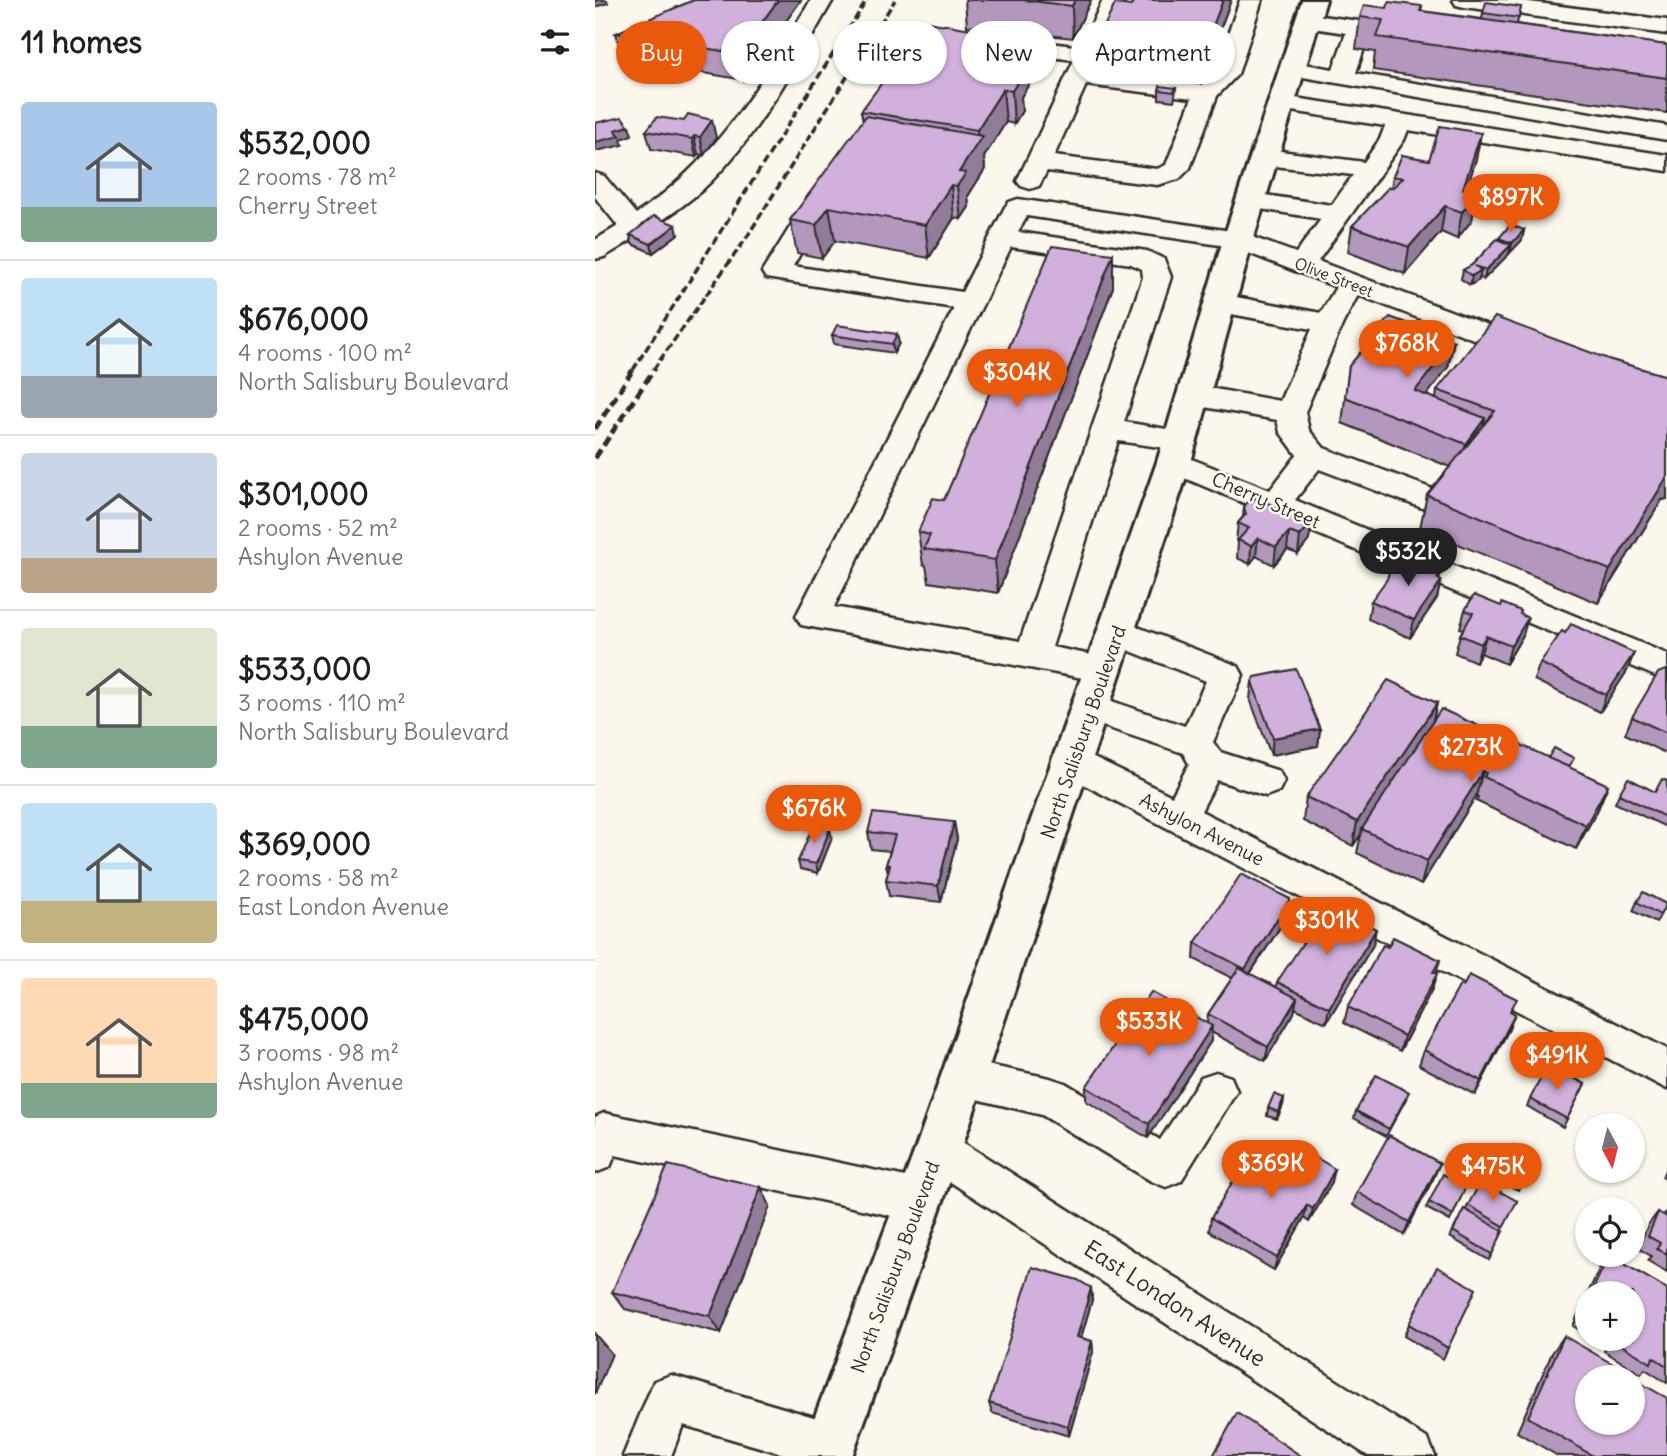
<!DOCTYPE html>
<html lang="en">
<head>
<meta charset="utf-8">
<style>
  body { margin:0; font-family:Delius,sans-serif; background:#f6f6f6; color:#202124; height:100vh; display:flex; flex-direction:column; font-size:26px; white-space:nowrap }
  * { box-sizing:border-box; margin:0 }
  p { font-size:23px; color:#757577 }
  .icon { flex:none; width:38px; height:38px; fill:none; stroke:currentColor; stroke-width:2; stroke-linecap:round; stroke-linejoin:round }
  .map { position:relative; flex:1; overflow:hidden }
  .side { display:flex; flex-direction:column; background:#fff; width:595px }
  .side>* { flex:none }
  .banner { position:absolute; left:21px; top:21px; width:665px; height:63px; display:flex; gap:14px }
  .needle { width:46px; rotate:173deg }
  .fabs { position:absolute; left:980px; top:1113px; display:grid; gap:14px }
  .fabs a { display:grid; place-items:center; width:70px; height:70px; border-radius:50%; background:#fff; box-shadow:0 2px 5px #0004; font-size:35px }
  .price { position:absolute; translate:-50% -60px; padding:0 16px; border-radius:24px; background:#ea580c; color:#fff; font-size:23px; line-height:46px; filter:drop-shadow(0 2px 4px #0008) }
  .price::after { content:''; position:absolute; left:50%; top:42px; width:21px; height:16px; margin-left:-10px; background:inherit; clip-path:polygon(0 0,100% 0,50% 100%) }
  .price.active { background:#222; color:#fff }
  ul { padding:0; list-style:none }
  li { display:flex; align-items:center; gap:21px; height:175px; padding:0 21px }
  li+li { border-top:2px solid #e0e0e0 }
  li span { display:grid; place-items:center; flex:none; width:196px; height:140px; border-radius:7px; color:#555 }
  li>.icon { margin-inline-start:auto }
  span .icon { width:84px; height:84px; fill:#fffc; stroke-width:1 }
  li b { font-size:30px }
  h2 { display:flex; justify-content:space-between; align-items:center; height:84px; padding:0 21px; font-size:30px }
  .pill { padding:0 24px; border-radius:32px; background:#fff; box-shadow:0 2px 5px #0004; font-size:24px; line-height:63px }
  .pill.active { background:#ea580c; color:#fff }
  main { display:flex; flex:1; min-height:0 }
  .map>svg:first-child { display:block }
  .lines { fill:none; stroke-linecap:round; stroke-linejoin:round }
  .minor-casing { stroke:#2b2b2b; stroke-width:5 }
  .major-casing { stroke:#2b2b2b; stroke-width:6 }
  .minor { fill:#fbf7ec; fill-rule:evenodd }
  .major { fill:#fbf7ec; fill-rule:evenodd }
  .rail-far1 { stroke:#2b2b2b; stroke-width:3.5; stroke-dasharray:8 3.5; stroke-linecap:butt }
  .rail { stroke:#2b2b2b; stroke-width:5; stroke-dasharray:10 5; stroke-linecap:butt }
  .wall { fill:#b497bd; stroke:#2b2b2b; stroke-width:2 }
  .shaded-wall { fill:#927b9a; stroke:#2b2b2b; stroke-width:2 }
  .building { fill:#d1b0dc; stroke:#2b2b2b; stroke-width:2 }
  .labels { text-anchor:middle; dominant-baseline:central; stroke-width:5; stroke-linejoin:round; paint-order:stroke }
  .far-street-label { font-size:16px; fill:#2b2b2b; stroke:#fbf7ec }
  .street-label { font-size:19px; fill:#2b2b2b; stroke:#fbf7ec }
  .near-street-label { font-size:23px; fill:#2b2b2b; stroke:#fbf7ec }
</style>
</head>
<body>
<main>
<section class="side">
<h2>11 homes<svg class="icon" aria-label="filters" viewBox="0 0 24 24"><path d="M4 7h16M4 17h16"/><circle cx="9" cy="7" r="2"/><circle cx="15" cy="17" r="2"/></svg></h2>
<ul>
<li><span style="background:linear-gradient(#a9c7e8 75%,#7fa58c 0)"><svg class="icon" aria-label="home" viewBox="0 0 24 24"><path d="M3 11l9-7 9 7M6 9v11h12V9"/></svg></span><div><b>$532,000</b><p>2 rooms · 78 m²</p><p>Cherry Street</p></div></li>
<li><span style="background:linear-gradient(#bfe0f5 70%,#9aa5b1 0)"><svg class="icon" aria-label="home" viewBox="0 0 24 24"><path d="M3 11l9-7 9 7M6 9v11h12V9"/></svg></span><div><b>$676,000</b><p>4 rooms · 100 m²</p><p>North Salisbury Boulevard</p></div></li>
<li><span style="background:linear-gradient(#c9d6e8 75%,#b9a48a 0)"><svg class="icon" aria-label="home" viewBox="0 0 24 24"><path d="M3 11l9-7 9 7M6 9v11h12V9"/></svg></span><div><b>$301,000</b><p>2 rooms · 52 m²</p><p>Ashylon Avenue</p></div></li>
<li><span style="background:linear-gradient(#dfe7d0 70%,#7fa58c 0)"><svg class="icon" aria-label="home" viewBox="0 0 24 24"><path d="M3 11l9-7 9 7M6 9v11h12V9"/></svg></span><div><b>$533,000</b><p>3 rooms · 110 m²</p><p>North Salisbury Boulevard</p></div></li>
<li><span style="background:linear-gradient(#bfe0f5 70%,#c2b280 0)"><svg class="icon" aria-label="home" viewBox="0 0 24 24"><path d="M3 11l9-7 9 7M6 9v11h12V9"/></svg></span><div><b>$369,000</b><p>2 rooms · 58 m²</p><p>East London Avenue</p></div></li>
<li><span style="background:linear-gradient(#ffd9b3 75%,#7fa58c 0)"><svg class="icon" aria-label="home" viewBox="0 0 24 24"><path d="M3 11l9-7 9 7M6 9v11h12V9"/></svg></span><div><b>$475,000</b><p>3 rooms · 98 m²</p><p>Ashylon Avenue</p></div></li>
</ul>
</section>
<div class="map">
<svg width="1072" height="1456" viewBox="0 0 1072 1456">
  <rect width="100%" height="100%" fill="#fbf7ec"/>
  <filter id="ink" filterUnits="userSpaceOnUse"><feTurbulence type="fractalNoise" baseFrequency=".0143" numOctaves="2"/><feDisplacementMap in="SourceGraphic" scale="14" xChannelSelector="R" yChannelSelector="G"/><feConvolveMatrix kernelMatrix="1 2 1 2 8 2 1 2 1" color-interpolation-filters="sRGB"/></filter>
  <g filter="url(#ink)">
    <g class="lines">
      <defs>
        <g id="minor">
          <path d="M216,0H238C200,65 163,138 107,190C77,216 43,236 9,257L0,259V240L23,226L0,197V173L9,176L41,214C125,157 165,84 216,0Z"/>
          <path d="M508,0H530L498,72L606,85L620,71L645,0H667L643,74L622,96L595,168L584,179L562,185L452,171L444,186L435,189L426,186L422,181L479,60L395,49L387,47L383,42L387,37L395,35L486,47ZM491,85L597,98L571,165L562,169L459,156Z"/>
          <path d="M858,0H920L1072,20V34L869,7L861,5Z"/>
          <path d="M712,14L764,21L800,15L817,19L820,24L817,29L774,33L761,73L1072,126V140L690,74L686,69L690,64L698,62L738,69L751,33L704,26L701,21L704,16Z"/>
          <path d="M687,96L1072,155V171L813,130L809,140L723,261L943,344L947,350L943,356L933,359L923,356L763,295L748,323L710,412L714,430L729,448L838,489L842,497L838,505L827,508L724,469L700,500L1072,654V681L568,469L564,462L568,455L579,452L675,490L702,455L685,432L682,420L598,405L588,402L583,395L588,388L598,385L685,401L717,329L625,312L615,309L611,303L615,297L625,294L726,313L741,287L638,247L432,216L423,232L552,251L569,259L576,277L529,422L596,433L600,440L596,447L585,450L523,441L457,647L521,660L526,669L521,678L509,682L206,625L201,616L359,308L171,278L167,272L215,195L224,192L233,195L237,200L198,266L367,292L410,207L414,202L423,199L643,232L701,253L726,219L647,206L643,201L647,196L656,193L737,205L758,175L670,165L661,162L657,157L661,152L670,149L769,162L785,139L790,126L678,108L675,103L678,98ZM416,247L536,264L547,269L548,277L425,641L239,607Z"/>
          <path d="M522,619L643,666L648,675L618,742L625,752L684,771L689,781L684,791L671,796L622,780L606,811L1072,1049V1089L465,772L460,762L465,752L478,748L577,796L594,764L588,753L484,718L479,708L484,698L496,694L590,726L611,681L510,641L505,632L510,623Z"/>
          <path d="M368,1060L455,1078L470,1083L565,1140L606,1077L621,1072L636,1077L642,1091L586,1181L571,1187L556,1181L447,1115L353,1092L347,1079L353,1066Z"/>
          <path d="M9,1113L325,1180L340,1186L347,1201L340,1216L325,1222L20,1155L15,1167L0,1173V1117Z"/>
          <path d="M343,1130L358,1136L833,1439L840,1456H773L328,1164L322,1150L328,1136Z"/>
          <path d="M76,1375L253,1427L260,1444L255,1456H196L88,1425L76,1456H28L59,1381Z"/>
        </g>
        <path id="major" d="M707,0H731L658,240L596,462L366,1150L257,1456H205L320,1150L562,462L628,240Z"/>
      </defs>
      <use href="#minor" class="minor-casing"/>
      <use href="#major" class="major-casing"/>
      <use href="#minor" class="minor"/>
      <use href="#major" class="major"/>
      <g class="rail-far1">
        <path d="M38,370L272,0"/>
        <path d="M58,370L150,240L300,0"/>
      </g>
      <g class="rail">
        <path d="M0,429L39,368"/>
        <path d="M0,458L60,368"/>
      </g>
    </g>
    <g class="wall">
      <path d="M99,0H206L149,80L28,59L21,33Z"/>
      <path d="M370,0H496L478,38L372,26Z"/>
      <path d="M539,0H636L609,72L524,62V58L508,57L507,31L536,6Z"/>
      <path d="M827,6L826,11L887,19L888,13L926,7L922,24L1072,45V113L778,70L780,52L761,49L765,17L792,8Z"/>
      <path d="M440,39L442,71L426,97L427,111L419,124L411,122L389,157L390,169L373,196L374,207L366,219L359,218L334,258L240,241L227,258L202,253L195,220L268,121L266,111Z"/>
      <path d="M581,88L580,97L579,101L564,99V90Z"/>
      <path d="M51,131L121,138L109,155L103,154L101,157L56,149Z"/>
      <path d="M886,133L881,159L871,190L882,194L877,220L862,239L846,232L810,274L753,252L757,226L796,188L798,176L834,160Z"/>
      <path d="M929,230L927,240L889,279L884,278V280L875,285L866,279L868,270L877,265L904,238Z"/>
      <path d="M83,234L58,253L37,244L35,235Z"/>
      <path d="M518,254V287L403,593L334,582L331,566L328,565L323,532L349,500Z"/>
      <path d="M237,335L304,343L299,353L239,344Z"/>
      <path d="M859,341L853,367L832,395L841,399L842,390L1016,360L1072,376V499L1067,500L1003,603L825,528L832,495L855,467L747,423L754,366Z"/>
      <path d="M649,507L699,511V514L714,540L703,554L692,550L679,565L661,556L655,564L642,558L643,542L641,541L643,523L648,517Z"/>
      <path d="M844,580L846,581L842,598L815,638L773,619L776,601Z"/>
      <path d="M906,606L926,611L925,614L928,635L911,664L886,653L881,662L860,653L865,635L868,629L865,628L870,610Z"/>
      <path d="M1039,653L1032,671L1005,712L939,680L945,663Z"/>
      <path d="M1072,671V754L1030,734L1037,717Z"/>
      <path d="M657,682L725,729L723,746L676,755L655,699Z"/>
      <path d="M842,703L838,721L902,758L975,768L1013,785L1003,809L981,849L881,801L883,797L881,796L826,885L762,853L766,834L758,846L708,821L711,797Z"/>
      <path d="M1072,781V825L1071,827L1020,803L1024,794L1060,792Z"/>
      <path d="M359,822L362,839L346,902L294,896L291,880L293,872L291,865L295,851L276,849L273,832Z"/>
      <path d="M237,838L223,873L205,869L203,861Z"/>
      <path d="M1042,902L1071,904L1061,923L1038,911Z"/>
      <path d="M693,915L655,974L681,987L682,982L778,945L731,1023L700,1008L699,1013L670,1061L616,1032V1041L553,1138L491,1101V1087L612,1024L613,1014L637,978L599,959L600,943Z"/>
      <path d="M793,947L845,960L837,989L805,1051L749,1023L753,1007Z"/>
      <path d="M917,1012L914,1029L880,1095L824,1065L829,1050Z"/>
      <path d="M953,1064L990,1084L968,1127L932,1106Z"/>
      <path d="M689,1098L688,1105L682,1119L672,1116L673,1108Z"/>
      <path d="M811,1099L791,1136L759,1118L761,1111Z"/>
      <path d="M919,1146L926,1184L923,1190L903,1181Z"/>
      <path d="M1072,1166V1180L1067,1177Z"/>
      <path d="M699,1175L737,1182L714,1222L709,1218L679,1270L614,1231L616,1218Z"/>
      <path d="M839,1177L809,1235L758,1205L762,1192Z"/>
      <path d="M871,1186L855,1221L831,1208L834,1202Z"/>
      <path d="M166,1187L175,1206L126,1333L30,1309L17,1292Z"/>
      <path d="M922,1201L907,1230L908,1231L894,1260L855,1237L869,1209L871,1210L873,1205Z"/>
      <path d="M1072,1210V1272L1053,1261L1056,1256L1043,1248L1053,1225L1063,1212L1068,1216Z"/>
      <path d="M1014,1255L1072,1289V1383L1050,1369L1046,1374L1009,1351L1011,1347L998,1339H1038V1293H993L1005,1267Z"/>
      <path d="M496,1288L497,1300L486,1338L497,1341L498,1352L474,1436L397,1413L394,1403Z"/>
      <path d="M992,1295V1335L978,1326Z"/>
      <path d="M814,1324L853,1348L848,1359L809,1336Z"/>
      <path d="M969,1336L992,1377L1040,1392L1047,1384L1072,1456H963L922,1432L957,1353Z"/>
    </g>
    <g class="shaded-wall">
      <path d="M0,0H12L13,3L0,7Z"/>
      <path d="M183,0H206L149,80L144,54Z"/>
      <path d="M480,0H496L478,38L477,6Z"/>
      <path d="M628,0H636L609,72L610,46Z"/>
      <path d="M440,39L442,71L426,97L427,111L419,124L416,77Z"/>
      <path d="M408,89L411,122L389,157L390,169L373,196L374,207L366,219L362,186L364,172L383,142L382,130Z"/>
      <path d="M117,120L121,138L109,155L105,137Z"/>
      <path d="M34,126L37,135L26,139L28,145L1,151L0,142L20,130Z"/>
      <path d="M886,133L881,159L865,211L868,189Z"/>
      <path d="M99,136L103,154L101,157L97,139Z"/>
      <path d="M356,185L359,218L334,258L330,225Z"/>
      <path d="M882,194L877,220L862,239L867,212Z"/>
      <path d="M850,206L846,232L810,274L814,247Z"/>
      <path d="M234,207L240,241L227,258L221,225Z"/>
      <path d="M81,225L83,234L58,253L56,244Z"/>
      <path d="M929,230L927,240L915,253L917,243Z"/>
      <path d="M916,245L914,254L889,279L891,270Z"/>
      <path d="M518,254V287L403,593L400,560Z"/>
      <path d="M886,270L884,280L875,285L877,276Z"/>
      <path d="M302,334L304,343L299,353L297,344Z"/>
      <path d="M859,341L853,367L815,417L820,391Z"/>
      <path d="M890,418L884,444L865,471L871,444Z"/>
      <path d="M1072,477V499L1067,500L1003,603L1015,570Z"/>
      <path d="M717,522L714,540L703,554L705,536Z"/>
      <path d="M694,532L692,550L679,565L681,547Z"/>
      <path d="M663,538L661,556L655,564L656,546Z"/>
      <path d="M846,572L843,585L846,581L842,598L815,638L819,620Z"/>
      <path d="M933,618L928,635L911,664L916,646Z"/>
      <path d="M891,636L886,653L881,662L886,644Z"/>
      <path d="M1039,653L1032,671L1005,712L1011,695Z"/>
      <path d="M842,703L836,728L767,829L766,834L758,846L762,822Z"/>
      <path d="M725,729L723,746L676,755L678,738Z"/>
      <path d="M908,737L901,762L891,778L893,761Z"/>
      <path d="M888,771L881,796L826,885L832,861Z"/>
      <path d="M1013,785L1003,809L981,849L991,825Z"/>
      <path d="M359,822L362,839L346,902L343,886Z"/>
      <path d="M235,829L237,838L223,873L221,864Z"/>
      <path d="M695,899L693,915L648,984L650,969Z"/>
      <path d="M781,929L778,945L731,1023L734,1008Z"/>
      <path d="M842,974L837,989L805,1051L809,1036Z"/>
      <path d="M702,998L699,1013L670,1061L673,1047Z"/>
      <path d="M920,1014L914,1029L880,1095L886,1081Z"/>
      <path d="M617,1026L616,1041L553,1138L554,1124Z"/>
      <path d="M689,1098L688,1105L682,1119L683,1112Z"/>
      <path d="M845,1163L839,1177L809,1235L814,1222Z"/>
      <path d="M740,1169L737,1182L714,1222L718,1209Z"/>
      <path d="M166,1187L175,1206L126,1333L115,1316Z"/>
      <path d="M712,1205L709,1218L679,1270L682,1258Z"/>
      <path d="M496,1288L497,1300L483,1348L482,1337Z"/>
      <path d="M0,1334L17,1354L0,1394Z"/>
      <path d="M497,1341L498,1352L474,1436L473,1426Z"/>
    </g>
    <g class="building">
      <path d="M99,0H183L144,54L21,33Z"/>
      <path d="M428,0H480L477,6Z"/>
      <path d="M539,0H628L610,46L524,36L525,33L507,31L520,4L536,6Z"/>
      <path d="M794,2L827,6L825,11L1072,45V78L782,37L788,20L765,17L769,5L792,8Z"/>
      <path d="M891,2L926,7L924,18L888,13Z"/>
      <path d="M332,22L440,39L416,77L425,78L417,91L408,89L382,130L266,111Z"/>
      <path d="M565,86L581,88L579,92L564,90Z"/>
      <path d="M93,114L117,120L105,137L99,136L97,139L51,131L62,117L89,121Z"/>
      <path d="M271,116L387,136L364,172L371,173L362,186L356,185L330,225L234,207L221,225L195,220Z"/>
      <path d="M27,117L34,126L20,130L25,136L0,142V123Z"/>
      <path d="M845,126L886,133L868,189L882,194L867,212L850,206L814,247L757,226L794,187L797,188L808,178L798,176L807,155L834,160Z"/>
      <path d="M59,216L81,225L56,244L35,235Z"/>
      <path d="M915,225L929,230L917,243L904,238Z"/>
      <path d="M902,239L916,245L891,270L880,266L886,270L877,276L868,270L877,265Z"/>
      <path d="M457,246L518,254L400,560L329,549L335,535L323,532L338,498L349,500Z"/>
      <path d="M795,317L859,341L820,391L890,418L871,444L750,397L754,366Z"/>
      <path d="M900,317L1016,360L1072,376V477L1015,570L832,495L900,411L842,390Z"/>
      <path d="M242,325L302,334L297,344L237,335Z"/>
      <path d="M662,498L686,509L689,506L699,511L698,513L717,522L705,536L694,532L681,547L663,538L656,546L643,540L654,528L643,523L651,514L649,507L654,500Z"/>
      <path d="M808,556L846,572L842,578L846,581L819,620L776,601L792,579L794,572L798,571Z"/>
      <path d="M879,595L906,606L907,603L926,611L925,614L933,618L916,646L891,636L886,644L865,635L878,613L870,610Z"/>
      <path d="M976,624L1039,653L1011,695L945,663L967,631L970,633Z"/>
      <path d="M701,669L725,729L678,738L657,682L660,677Z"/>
      <path d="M1070,670L1072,671V733L1037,717L1063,673Z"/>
      <path d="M793,680L842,703L762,822L711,797Z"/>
      <path d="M846,709L908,737L893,761L898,764L913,739L1013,785L991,825L889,777L891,773L888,771L832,861L767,829Z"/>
      <path d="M959,748L979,758L974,767L953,758Z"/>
      <path d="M1033,778L1060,792L1067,779L1072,781V818L1024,794Z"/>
      <path d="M278,813L359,822L343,886L291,880L295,865H291L300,835L273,832Z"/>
      <path d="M218,826L235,829L221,864L203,861Z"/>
      <path d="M646,874L695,899L650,969L600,943Z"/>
      <path d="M1048,892L1071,904L1065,915L1042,902Z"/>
      <path d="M733,905L781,929L734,1008L682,982Z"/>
      <path d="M798,937L845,960L838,972L842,974L809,1036L753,1007L788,945L793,947Z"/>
      <path d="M644,968L702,998L673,1047L613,1014Z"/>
      <path d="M874,975L922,999L915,1011L920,1014L886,1081L829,1050L865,985L868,987Z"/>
      <path d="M556,992L617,1026L554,1124L491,1087Z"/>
      <path d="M953,1064L990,1084L972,1119L935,1099Z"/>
      <path d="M781,1075L814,1092L794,1129L761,1111Z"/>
      <path d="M679,1094L689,1098L683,1112L673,1108Z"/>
      <path d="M794,1135L845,1163L814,1222L762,1192Z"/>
      <path d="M919,1146L938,1155L926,1184L907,1174Z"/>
      <path d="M657,1149L699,1175L712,1152L740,1169L718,1209L712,1205L682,1258L616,1218Z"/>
      <path d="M73,1165L166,1187L115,1316L17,1292Z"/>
      <path d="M848,1174L871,1186L858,1215L834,1202Z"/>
      <path d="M886,1181L922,1201L909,1226L873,1205Z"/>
      <path d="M869,1209L908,1231L897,1254L858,1231Z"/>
      <path d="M1063,1212L1072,1217V1254L1062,1249L1065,1243L1053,1236Z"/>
      <path d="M1014,1255L1072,1289V1366L1058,1357L1056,1363L1018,1340V1339H1038V1293H996Z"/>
      <path d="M437,1267L483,1280L496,1288L482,1337L497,1341L473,1426L394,1403Z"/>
      <path d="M842,1267L881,1289L853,1348L814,1324Z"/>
      <path d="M992,1301V1319L986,1315Z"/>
      <path d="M969,1336L1028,1370L1025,1377H992V1423H1038V1390L1043,1393L1047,1384L1072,1398V1456H998L933,1417Z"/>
      <path d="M642,1413L706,1456H618Z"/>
    </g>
  </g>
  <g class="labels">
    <g class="far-street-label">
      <text transform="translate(739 277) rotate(21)">Olive Street</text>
    </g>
    <g class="street-label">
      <text transform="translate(671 500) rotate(23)">Cherry Street</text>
      <text transform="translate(488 732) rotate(-71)">North Salisbury Boulevard</text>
      <text transform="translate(607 829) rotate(27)">Ashylon Avenue</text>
      <text transform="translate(300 1267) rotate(-70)">North Salisbury Boulevard</text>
    </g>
    <g class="near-street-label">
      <text transform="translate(580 1303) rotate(33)">East London Avenue</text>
    </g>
  </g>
</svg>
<div class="fabs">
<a><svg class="needle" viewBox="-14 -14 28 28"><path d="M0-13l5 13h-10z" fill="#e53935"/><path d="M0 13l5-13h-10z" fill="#757577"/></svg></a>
<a><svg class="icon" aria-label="locate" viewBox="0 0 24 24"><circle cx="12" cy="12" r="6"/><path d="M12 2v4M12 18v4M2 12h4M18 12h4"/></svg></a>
<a>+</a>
<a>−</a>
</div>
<b class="price" style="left:916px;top:234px">$897K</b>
<b class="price" style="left:812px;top:380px">$768K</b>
<b class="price" style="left:422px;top:409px">$304K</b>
<b class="price active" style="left:813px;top:588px">$532K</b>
<b class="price" style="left:876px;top:784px">$273K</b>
<b class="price" style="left:219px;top:845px">$676K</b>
<b class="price" style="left:732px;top:957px">$301K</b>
<b class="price" style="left:554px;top:1058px">$533K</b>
<b class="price" style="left:962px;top:1092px">$491K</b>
<b class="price" style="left:676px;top:1200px">$369K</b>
<b class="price" style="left:898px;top:1203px">$475K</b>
<div class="banner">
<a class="pill active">Buy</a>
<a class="pill">Rent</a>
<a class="pill">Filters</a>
<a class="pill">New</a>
<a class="pill">Apartment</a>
</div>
</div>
</main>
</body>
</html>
